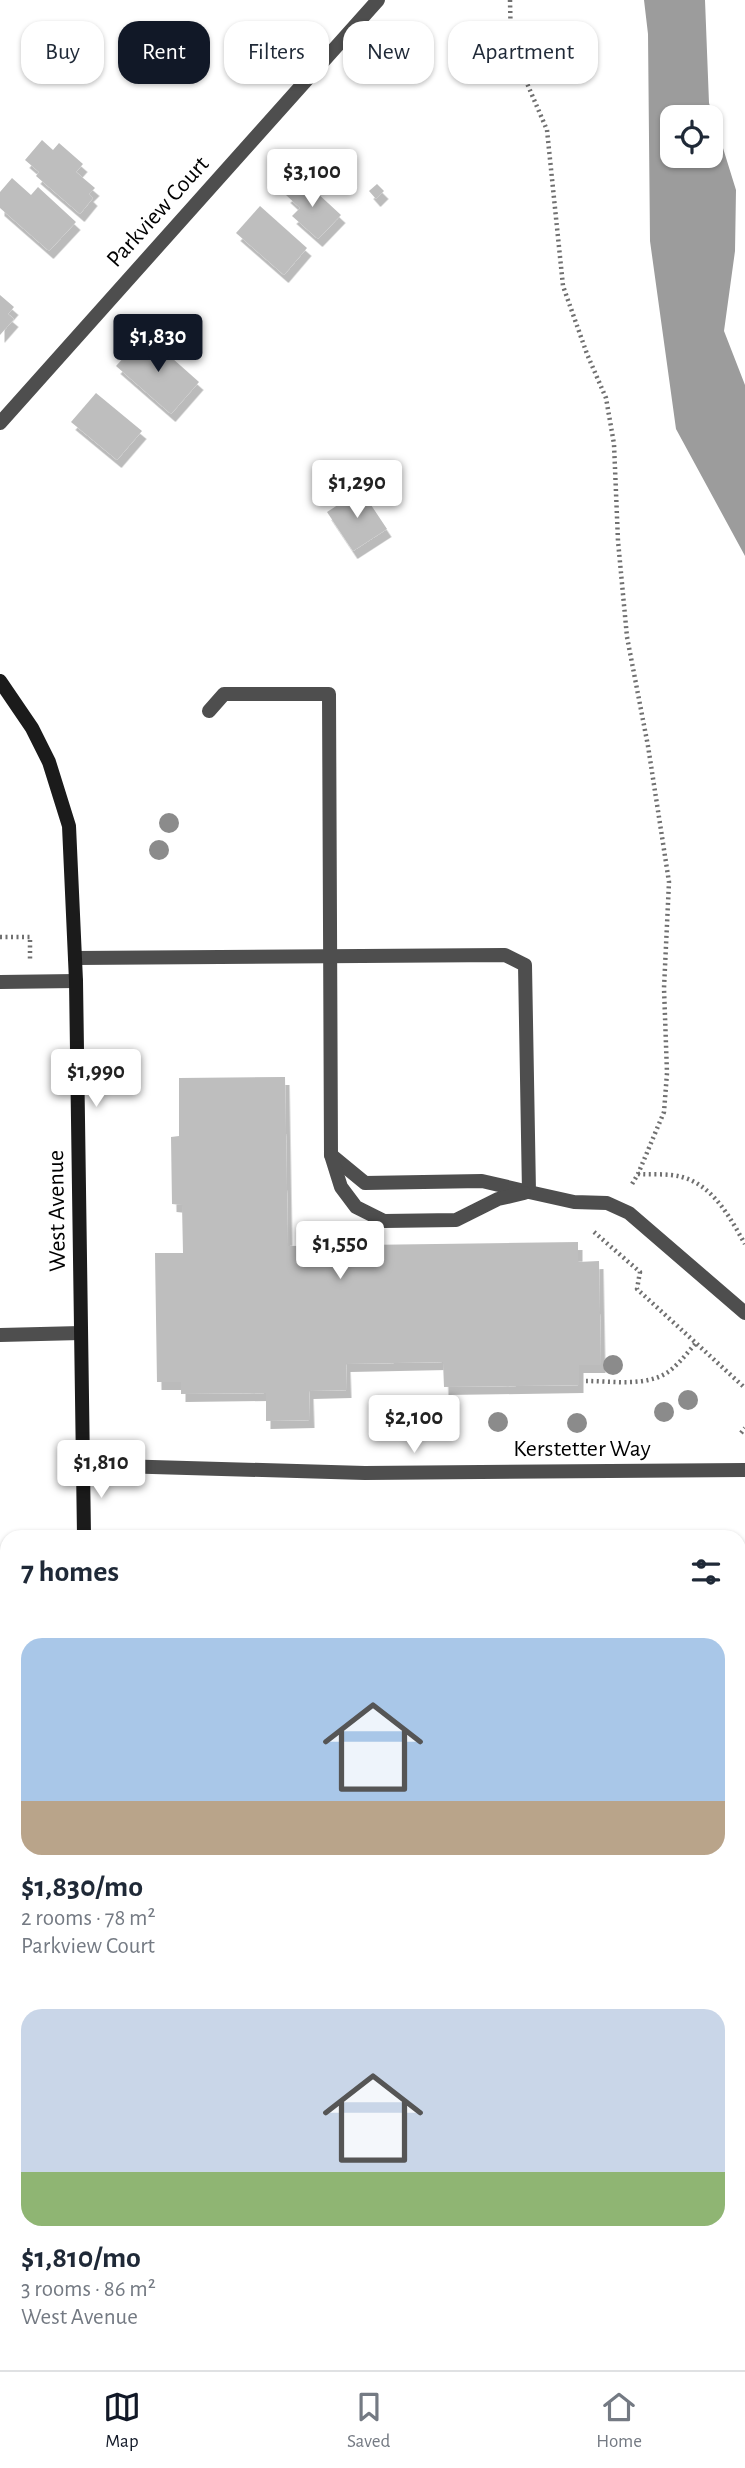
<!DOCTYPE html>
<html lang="en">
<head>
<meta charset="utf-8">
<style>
  body { margin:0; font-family:"Alegreya Sans",sans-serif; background:#f2f2f3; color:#1f2937; height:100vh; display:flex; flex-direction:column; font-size:26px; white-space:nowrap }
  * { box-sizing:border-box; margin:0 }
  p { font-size:23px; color:#747a83 }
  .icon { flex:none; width:38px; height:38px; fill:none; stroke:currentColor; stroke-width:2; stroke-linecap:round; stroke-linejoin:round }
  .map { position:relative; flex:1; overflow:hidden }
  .sheet { position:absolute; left:0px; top:1530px; width:746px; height:842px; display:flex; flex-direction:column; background:#fff; border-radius:21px 21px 0 0; box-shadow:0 2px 5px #0004 }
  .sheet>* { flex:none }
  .top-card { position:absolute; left:21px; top:21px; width:704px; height:63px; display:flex; gap:14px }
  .fabs { position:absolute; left:660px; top:105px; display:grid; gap:14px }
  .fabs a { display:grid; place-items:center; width:63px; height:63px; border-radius:14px; background:#fff; box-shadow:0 2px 5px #0004; font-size:35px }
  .price { position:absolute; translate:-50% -60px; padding:0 16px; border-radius:7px; background:#fff; color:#222; font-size:23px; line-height:46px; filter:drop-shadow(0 2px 4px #0008) }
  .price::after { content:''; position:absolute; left:50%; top:42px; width:21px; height:16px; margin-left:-10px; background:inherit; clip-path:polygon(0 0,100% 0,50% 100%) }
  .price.active { background:#111827; color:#fff }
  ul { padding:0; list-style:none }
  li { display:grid; align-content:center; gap:14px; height:371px; padding:0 21px }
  li span { display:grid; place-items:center; height:217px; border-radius:21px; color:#555 }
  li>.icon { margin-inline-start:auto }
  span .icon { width:126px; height:126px; fill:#fffc; stroke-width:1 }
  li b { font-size:30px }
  h2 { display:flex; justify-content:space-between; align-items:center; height:84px; padding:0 21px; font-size:30px }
  .tag { padding:0 24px; border-radius:21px; background:#fff; box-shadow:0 2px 5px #0004; font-size:24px; line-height:63px }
  .tag.active { background:#111827; color:#fff }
  .menu { display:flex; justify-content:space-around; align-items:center; height:98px; border-top:2px solid #e0e1e3; background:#fff; font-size:19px; color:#747a83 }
  .menu a { display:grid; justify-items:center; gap:4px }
  .menu .active { color:#111827 }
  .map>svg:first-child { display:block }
  .water { fill:#9c9c9c; fill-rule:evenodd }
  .building { fill:#bebebe; filter:url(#shadow) }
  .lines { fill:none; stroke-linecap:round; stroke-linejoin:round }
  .path { stroke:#707070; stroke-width:4.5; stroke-dasharray:2 3.5; stroke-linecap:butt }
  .lane { stroke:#4e4e4e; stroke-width:14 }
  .street { stroke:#4e4e4e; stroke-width:14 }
  .secondary { stroke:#1b1b1b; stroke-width:14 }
  .rail-casing { stroke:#000; stroke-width:8 }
  .rail { stroke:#fff; stroke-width:5; stroke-dasharray:16; stroke-linecap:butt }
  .tree { fill:#8b8b8b }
  .labels { text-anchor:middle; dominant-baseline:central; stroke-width:5; stroke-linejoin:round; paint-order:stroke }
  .street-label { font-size:24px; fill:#000; stroke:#fff }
</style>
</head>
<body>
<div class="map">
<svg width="745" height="2370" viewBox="0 0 745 2370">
  <defs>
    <filter id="shadow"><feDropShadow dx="4.5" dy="8" stdDeviation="0" flood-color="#0004"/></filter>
  </defs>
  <rect width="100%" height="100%" fill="#fff"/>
  <path class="water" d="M644,0H705L709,103L736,190L735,251L724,331L745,385V556L676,429L650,241L648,34ZM672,117H710V156H672Z"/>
  <g class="building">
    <path d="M42,140L53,150L59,143L83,164L76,172L95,188L89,194L93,198L80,214L36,176L39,172L25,160Z"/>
    <path d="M12,178L31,195L38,187L76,222L49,251L0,208V192Z"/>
    <path d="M302,179L341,215L318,239L292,216L300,208L286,195Z"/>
    <path d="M377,184L384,191L376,199L369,191Z"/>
    <path d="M260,206L307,248L284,275L236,233Z"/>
    <path d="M0,295L14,307L8,314L14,319L0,335Z"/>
    <path d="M145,334L199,382L171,414L116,366Z"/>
    <path d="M96,393L142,431L117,460L71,422Z"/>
    <path d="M361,490L387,529L353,551L327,512Z"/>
    <path d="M285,1077L288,1246L578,1242V1262L599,1261L601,1365H579V1385L444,1387L443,1362L346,1364L347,1390L309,1391L310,1420L266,1421V1393L181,1394V1382H157L155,1253H183L182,1205L172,1204L171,1137L179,1136V1078Z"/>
    <path d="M448,1531L484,1535V1536H447Z"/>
    <path d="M527,1531L561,1535V1536H526Z"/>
    <path d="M738,1562L745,1563V1608L738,1607Z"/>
    <rect x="0" y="1892" width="7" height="209"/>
    <path d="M738,2256H745V2370H720V2364H738Z"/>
    <rect x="608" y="2364" width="43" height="6"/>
  </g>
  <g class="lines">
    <g class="path">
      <path d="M510,0L511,46L547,130L563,286L587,354L606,398L614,444L618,541L627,637L648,746L669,882L664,988L667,1073L664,1112L638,1174L632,1184"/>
      <path d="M0,937H30V959"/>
      <path d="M638,1174C652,1175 669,1173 682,1177C714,1186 730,1218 745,1244"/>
      <path d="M594,1232L640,1272L637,1289L745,1388"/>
      <path d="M586,1381C612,1381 646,1387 668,1372C679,1364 687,1353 696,1343"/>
      <path d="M741,1433L745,1428"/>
      <path d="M738,2111H745"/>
      <path d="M47,2364V2370"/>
    </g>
    <g class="lane">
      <path d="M209,711L224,694H329L331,1155L365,1183L482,1181L529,1192"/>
      <path d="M75,958L505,955L525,965L529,1192L574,1202L607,1203L629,1213L745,1313"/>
      <path d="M331,1155L341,1187L356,1207L384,1221L456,1220L498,1199L524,1193"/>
      <path d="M0,1335L81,1333"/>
      <path d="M738,1869L745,1874"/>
    </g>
    <g class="street">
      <path d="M0,423L378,0"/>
      <path d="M0,982L76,981"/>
      <path d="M83,1465L365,1473L745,1470"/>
      <path d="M738,1809L745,1810"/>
    </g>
    <g class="secondary">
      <path d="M0,681L32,728L49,762L69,826L76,981L84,1536"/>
      <path d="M738,2183H745"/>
      <path d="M0,2192H7"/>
      <path d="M95,2364V2370"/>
    </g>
    <defs>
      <g id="rail">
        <path d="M0,1595L7,1596"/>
        <path d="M0,1616L7,1618"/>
        <path d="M738,1725H745"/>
        <path d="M738,1744L745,1745"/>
      </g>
    </defs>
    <use href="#rail" class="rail-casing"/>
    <use href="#rail" class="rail"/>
  </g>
  <g class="tree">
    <circle cx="169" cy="823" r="10"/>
    <circle cx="159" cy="850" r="10"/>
    <circle cx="613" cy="1365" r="10"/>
    <circle cx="688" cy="1400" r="10"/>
    <circle cx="664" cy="1412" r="10"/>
    <circle cx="498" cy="1422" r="10"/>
    <circle cx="577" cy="1423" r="10"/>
  </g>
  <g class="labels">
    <g class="street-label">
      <text transform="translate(158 212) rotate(-48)">Parkview Court</text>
      <text transform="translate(57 1211) rotate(-91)">West Avenue</text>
      <text x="582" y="1449">Kerstetter Way</text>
    </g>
  </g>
</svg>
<div class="fabs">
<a><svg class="icon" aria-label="locate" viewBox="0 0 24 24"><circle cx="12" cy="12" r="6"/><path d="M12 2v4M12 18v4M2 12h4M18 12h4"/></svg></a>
</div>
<b class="price" style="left:312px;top:209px">$3,100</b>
<b class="price active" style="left:158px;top:374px">$1,830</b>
<b class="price" style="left:357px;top:520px">$1,290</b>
<b class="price" style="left:96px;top:1109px">$1,990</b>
<b class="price" style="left:340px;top:1281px">$1,550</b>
<b class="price" style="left:414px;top:1455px">$2,100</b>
<b class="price" style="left:101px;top:1500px">$1,810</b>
<div class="top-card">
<a class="tag">Buy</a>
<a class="tag active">Rent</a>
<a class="tag">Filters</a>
<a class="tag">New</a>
<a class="tag">Apartment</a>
</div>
<section class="sheet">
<h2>7 homes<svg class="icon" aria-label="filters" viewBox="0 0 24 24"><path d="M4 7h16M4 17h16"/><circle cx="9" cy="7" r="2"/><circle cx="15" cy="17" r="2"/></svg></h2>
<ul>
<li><span style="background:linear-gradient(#a9c7e8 75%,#b9a48a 0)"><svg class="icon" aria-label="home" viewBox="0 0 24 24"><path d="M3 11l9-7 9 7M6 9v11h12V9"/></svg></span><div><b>$1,830/mo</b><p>2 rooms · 78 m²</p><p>Parkview Court</p></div></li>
<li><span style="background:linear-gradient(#c9d6e8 75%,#8fb573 0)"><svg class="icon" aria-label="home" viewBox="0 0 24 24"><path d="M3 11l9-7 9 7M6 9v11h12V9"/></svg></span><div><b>$1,810/mo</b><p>3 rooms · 86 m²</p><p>West Avenue</p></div></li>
</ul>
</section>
</div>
<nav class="menu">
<a class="active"><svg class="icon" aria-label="map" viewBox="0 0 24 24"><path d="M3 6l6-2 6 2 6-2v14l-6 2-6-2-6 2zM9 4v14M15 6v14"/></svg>Map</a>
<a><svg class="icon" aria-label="saved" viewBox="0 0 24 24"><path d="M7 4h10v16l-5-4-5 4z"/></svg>Saved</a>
<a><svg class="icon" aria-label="home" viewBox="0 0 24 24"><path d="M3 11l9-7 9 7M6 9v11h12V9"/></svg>Home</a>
</nav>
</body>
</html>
